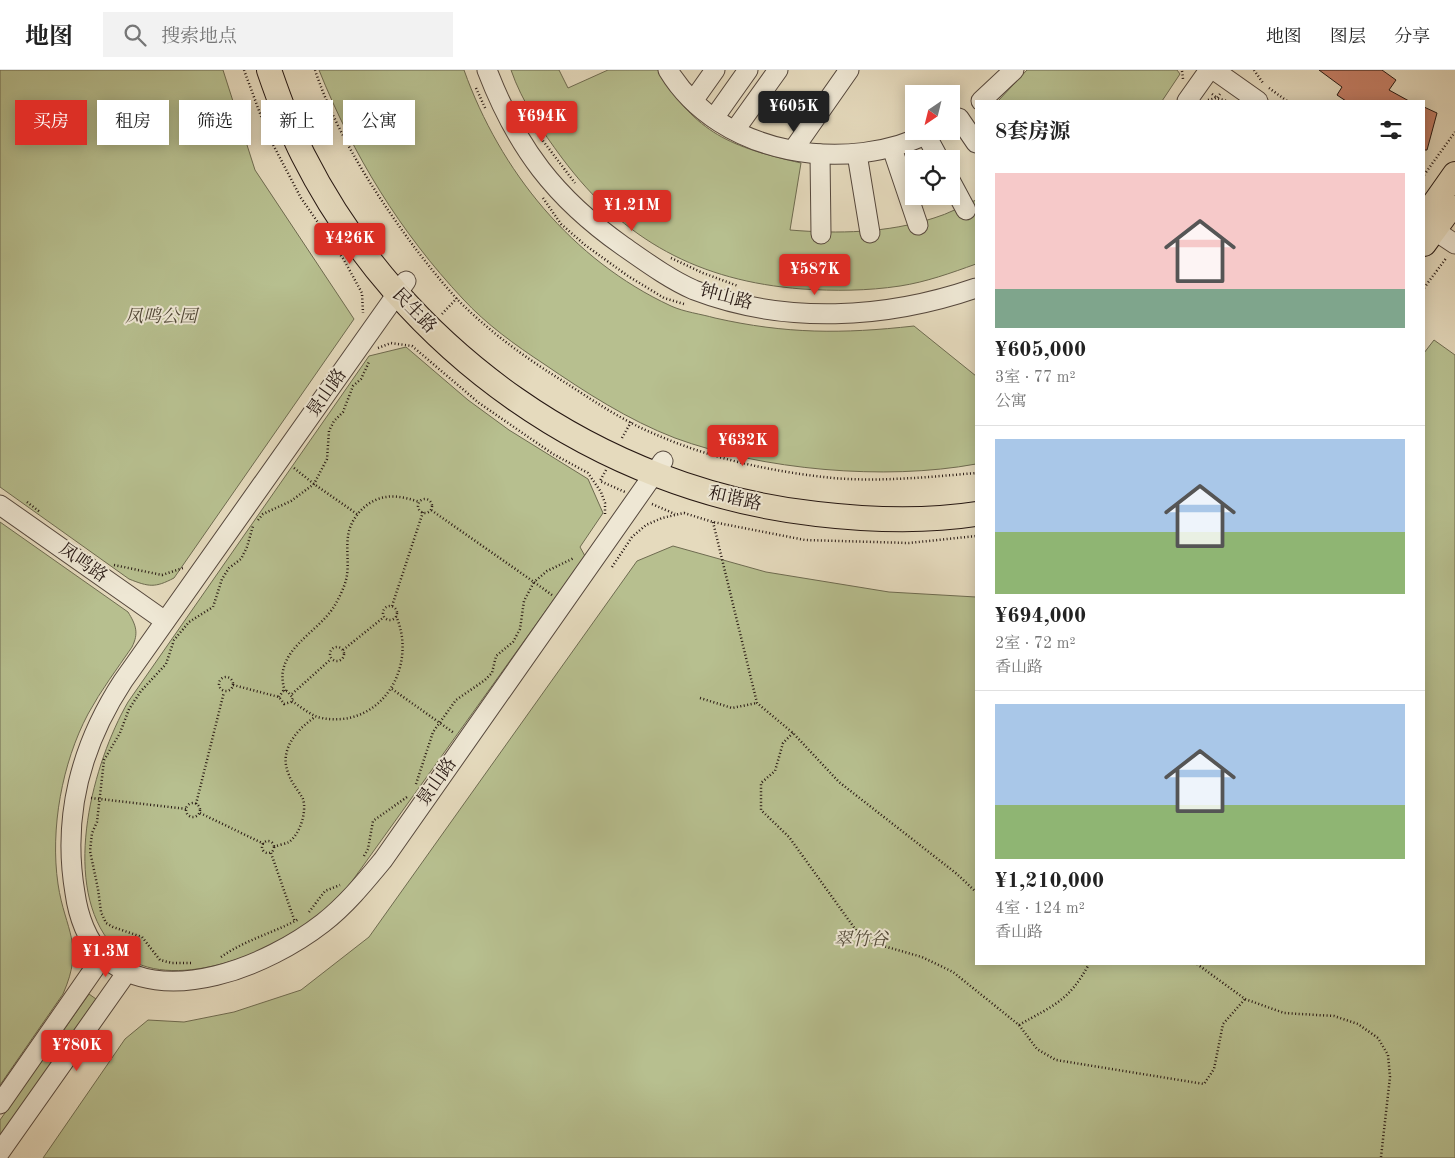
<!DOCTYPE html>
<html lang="zh">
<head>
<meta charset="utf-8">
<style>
  body { margin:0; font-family:"Old Standard TT","Noto Serif SC",serif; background:#f2f2f2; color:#222; height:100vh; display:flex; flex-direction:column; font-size:19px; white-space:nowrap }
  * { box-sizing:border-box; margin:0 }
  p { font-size:16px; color:#767676 }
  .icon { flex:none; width:28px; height:28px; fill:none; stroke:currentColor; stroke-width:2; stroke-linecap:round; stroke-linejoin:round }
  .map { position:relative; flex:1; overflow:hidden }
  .drawer { position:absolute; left:975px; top:30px; width:450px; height:865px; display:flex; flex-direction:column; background:#fff; border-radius:0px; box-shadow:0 2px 12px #0003 }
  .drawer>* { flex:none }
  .top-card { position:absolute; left:15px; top:30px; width:475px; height:45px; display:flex; gap:10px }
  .needle { width:32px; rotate:215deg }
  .fabs { position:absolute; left:905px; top:15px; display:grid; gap:10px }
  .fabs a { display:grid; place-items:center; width:55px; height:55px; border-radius:0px; background:#fff; box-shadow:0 2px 12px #0003; font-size:25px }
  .price { position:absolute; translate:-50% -42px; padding:0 11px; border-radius:5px; background:#d93025; color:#fff; font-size:16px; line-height:32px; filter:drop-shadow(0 1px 2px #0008) }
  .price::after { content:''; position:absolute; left:50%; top:30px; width:15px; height:11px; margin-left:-8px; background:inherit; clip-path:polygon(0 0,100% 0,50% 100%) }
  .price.selected { background:#222; color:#fff }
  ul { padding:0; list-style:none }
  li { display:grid; align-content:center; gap:10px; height:265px; padding:0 20px }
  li+li { border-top:1px solid #e0e0e0 }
  li span { display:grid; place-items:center; height:155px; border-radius:0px; color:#555 }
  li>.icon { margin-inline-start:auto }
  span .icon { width:90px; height:90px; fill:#fffc; stroke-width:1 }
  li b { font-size:21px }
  h2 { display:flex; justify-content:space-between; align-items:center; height:60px; padding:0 20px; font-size:21px }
  .tag { padding:0 18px; border-radius:0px; background:#fff; box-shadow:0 2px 12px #0003; font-size:18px; line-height:45px }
  .tag.selected { background:#d93025; color:#fff }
  header { display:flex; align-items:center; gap:30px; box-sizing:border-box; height:70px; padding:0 25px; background:#fff; border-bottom:1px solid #e0e0e0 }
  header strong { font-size:24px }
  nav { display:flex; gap:28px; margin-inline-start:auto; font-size:18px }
  .search { width:350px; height:45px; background:#f2f2f2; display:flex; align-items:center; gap:12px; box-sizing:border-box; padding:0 18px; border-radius:0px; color:#767676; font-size:19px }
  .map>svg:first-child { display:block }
  .green { fill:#b7bf8f; stroke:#6e6b50 }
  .building { fill:#c88068; stroke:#261712 }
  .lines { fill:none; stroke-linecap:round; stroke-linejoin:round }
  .minor-casing { stroke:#56483d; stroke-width:21 }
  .major-casing { stroke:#261712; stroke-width:26 }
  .path { stroke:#261712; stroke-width:2.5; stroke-dasharray:1 2.5; stroke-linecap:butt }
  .minor { stroke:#eee7d4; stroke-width:19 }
  .major { stroke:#e5dabd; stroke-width:24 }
  .labels { text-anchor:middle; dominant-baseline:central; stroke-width:4; stroke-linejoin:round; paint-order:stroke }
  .street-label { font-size:18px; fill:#261712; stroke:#eee7d4 }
  .park-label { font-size:18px; font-style:italic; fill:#524938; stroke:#eee7d4 }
</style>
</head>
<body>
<header>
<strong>地图</strong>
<div class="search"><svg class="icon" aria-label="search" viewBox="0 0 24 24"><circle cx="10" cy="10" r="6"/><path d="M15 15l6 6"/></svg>搜索地点</div>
<nav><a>地图</a><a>图层</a><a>分享</a></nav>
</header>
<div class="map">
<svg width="1455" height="1088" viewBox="0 0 1455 1088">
  <rect width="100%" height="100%" fill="#e5dabd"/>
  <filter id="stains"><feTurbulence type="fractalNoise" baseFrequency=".004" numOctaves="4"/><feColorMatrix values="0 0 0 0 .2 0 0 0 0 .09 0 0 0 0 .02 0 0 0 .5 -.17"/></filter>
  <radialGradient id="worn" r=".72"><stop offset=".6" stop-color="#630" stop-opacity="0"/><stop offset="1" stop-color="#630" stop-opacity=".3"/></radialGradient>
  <g class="green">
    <path d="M0,0H223L255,100L354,249L174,508C155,518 149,517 129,509L0,417Z"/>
    <path d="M319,0H464C500,101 572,190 671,236C684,242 701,244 715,248C786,264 842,264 914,256L976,306V394C885,411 762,400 675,368C628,350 585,322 544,294C515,275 486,254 463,229C400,162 353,85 319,0Z"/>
    <path d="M511,0H559L568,18L608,0H658C696,64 731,77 801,93L790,160C838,164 888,163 934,148C948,144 962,136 976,130V194C951,203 926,212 900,216C867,221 835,221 802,219C699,211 624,171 562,88C542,61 522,32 511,0Z"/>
    <path d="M1027,0H1177L1180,4L1162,31H998Z"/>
    <path d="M1434,270L1455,285V1088H43L125,969L148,950L184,952L234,942L301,920L369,867L637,491L673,476L766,502L889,522L976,527V894H1424V283Z"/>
    <path d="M406,277L468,330L509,360L588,409L603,443L580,477L585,486L350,814C333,831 315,852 293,864C245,892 149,927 108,870C62,808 93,693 128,632L369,286Z"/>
    <path d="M0,452L128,542C136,555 139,563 132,577C117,599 101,620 88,644C62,693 50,759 58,814C65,861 85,874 63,924L0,1015Z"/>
    <path d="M89,924L96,929L0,1066V1050Z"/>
  </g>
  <g class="building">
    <path d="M1319,0H1382L1396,10L1389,20L1409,31H1346L1337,25L1342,17Z"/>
    <path d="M1424,37L1437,43L1427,80H1424Z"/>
  </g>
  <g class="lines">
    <defs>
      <g id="minor">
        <path d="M487,0C517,78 555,128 623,176C646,192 669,209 694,220C785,255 886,249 976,218"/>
        <path d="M668,0C720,86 849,106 933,61"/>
        <path d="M1214,0L1258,31"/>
        <path d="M693,31L715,0"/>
        <path d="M981,31L1014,0"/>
        <path d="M1187,31L1209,0"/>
        <path d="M714,48L748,0"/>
        <path d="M959,48L976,73"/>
        <path d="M735,60L778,0"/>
        <path d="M926,65L939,89"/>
        <path d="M892,78L918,155"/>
        <path d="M793,80L849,0"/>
        <path d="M820,84L821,164"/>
        <path d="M857,84L870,163"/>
        <path d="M951,112L966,140"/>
        <path d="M1434,160L1455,174"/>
        <path d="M406,211L123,611C81,675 62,747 75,823C78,845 87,872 104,887C164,940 269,895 323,853C346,835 364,813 383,790L663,391"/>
        <path d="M0,435L165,551"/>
        <path d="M0,1034L103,886"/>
        <path d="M0,1082L127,902"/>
      </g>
      <g id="major">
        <path d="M269,0C279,29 289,57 303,85C402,281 599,420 817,444C869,450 925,452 976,444"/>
        <path d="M1424,148L1455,104"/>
        <path d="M1424,174L1451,137"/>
      </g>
    </defs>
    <use href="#minor" class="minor-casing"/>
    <use href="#major" class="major-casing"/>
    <g class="path">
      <path d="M244,0L268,65L301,128L344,190L362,223L363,243"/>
      <path d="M315,0C331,48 356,92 384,134C406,167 430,199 456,228C488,261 527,289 566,313C595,332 625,352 657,365C712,389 774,402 833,408C880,412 929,407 976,403"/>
      <path d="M1254,0L1263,13"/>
      <path d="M1182,1L1183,9"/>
      <path d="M476,18L486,40"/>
      <path d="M1269,18L1287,31"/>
      <path d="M1212,24L1217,28L1220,24"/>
      <path d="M1208,30L1216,28L1227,31"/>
      <path d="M521,35L534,59L575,113"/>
      <path d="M1424,105L1455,62"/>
      <path d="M543,128L561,154L585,175L628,206L664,228L684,234"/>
      <path d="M671,188L703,203L738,216"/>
      <path d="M1424,218L1447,187"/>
      <path d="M442,244L457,228"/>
      <path d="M378,278L391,273L412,276L479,333L553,384L588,403L601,422L605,433V444"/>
      <path d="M622,368L631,352"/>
      <path d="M294,398L314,414L357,444"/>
      <path d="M606,400L600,411L625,422"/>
      <circle cx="425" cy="436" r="7"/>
      <path d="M27,432L40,442"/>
      <path d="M652,434L675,444"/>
      <path d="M258,450L263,444L291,431L314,414L327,389L329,361L334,351L343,342L353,316L361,309L369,292"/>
      <path d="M713,452L757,633L793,663L839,712L957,804L976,822"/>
      <path d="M114,495L162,505L183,498"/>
      <path d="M612,497L632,467L646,455L662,448L684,443L713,452L805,470L909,473L976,466"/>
      <path d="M552,525L534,512L547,501L574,488"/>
      <path d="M392,536L423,442"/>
      <circle cx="390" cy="543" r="7"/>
      <circle cx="337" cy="584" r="7"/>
      <path d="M343,580L384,547"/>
      <circle cx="226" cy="614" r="7"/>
      <path d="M233,615L279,627L284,634L291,632L293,628L287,621H283L279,627"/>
      <path d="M392,619L454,663"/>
      <path d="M285,621C271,581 319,563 335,535C339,528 344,518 346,510C350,495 345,477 349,461C353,445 369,429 386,427C397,425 410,429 420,432"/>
      <path d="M292,624L331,589"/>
      <path d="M700,628L732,638L757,633"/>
      <path d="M292,631C299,636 307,642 315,646C325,650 339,650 349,648C394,638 414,586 396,546"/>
      <path d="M793,663L783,673L775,701L761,713V740L789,767L858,863L873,873L922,887L953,902L1019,955L1037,979L1056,990L1204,1014L1214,999L1223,954L1245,929"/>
      <path d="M416,714L433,662L456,630L485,610L492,603L496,586L513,572L520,559L524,531L534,512L431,440"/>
      <path d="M91,728L187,739"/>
      <circle cx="193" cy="740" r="7"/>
      <path d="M196,734L224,622"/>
      <path d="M200,743L264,774"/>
      <circle cx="268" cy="777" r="6"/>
      <path d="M274,777C278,775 285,774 289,772C300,764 307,742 303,729C299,721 292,714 289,705C278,681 296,660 315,647"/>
      <path d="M271,783L295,852"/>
      <path d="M364,786L368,779L373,751L407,727"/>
      <path d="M309,842L325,821L340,815"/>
      <path d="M221,887C245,870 273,863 299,849"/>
      <path d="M191,893H172L160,890L142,867L113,857L106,853L101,842L98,819L90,781L92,763L97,752L104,690L120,663L129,639L141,621L166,594L174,570L189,552L213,537L222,509L229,498L241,489L247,477L253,456"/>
      <path d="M1197,894L1245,929L1284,943L1334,946L1358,954L1378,968L1388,985L1390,1007L1381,1087"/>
      <path d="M1019,955C1054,935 1069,931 1089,894"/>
    </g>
    <use href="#minor" class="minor"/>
    <use href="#major" class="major"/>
  </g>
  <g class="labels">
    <g class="street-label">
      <text transform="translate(726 227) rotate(15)">钟山路</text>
      <text transform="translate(414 241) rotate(46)">民生路</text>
      <text transform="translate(327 323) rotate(-55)">景山路</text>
      <text transform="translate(735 429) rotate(13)">和谐路</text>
      <text transform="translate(83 493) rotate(35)">凤鸣路</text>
      <text transform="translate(437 712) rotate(-55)">景山路</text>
    </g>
    <g class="park-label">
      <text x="161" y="247">凤鸣公园</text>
      <text x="861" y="870">翠竹谷</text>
    </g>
  </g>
  <rect width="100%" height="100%" filter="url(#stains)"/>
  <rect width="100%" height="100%" fill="url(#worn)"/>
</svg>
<div class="fabs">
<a><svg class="needle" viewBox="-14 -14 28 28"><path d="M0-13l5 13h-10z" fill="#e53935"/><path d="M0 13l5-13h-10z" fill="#767676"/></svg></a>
<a><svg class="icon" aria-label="locate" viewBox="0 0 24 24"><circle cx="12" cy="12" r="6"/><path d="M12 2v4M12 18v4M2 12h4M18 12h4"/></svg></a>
</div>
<b class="price selected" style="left:794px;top:63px">¥605K</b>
<b class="price" style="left:542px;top:73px">¥694K</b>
<b class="price" style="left:632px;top:162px">¥1.21M</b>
<b class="price" style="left:350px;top:195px">¥426K</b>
<b class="price" style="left:815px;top:226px">¥587K</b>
<b class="price" style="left:743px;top:397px">¥632K</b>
<b class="price" style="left:106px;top:908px">¥1.3M</b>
<b class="price" style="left:77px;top:1002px">¥780K</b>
<div class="top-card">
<a class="tag selected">买房</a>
<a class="tag">租房</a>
<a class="tag">筛选</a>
<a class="tag">新上</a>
<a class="tag">公寓</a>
</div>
<section class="drawer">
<h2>8套房源<svg class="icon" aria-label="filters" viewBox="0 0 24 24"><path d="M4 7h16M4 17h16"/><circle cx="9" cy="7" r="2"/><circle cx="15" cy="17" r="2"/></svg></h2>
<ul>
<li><span style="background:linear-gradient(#f6c9c9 75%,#7fa58c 0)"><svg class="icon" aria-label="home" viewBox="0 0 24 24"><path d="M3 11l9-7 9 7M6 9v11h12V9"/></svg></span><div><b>¥605,000</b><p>3室 · 77 m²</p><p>公寓</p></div></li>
<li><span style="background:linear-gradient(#a9c7e8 60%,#8fb573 0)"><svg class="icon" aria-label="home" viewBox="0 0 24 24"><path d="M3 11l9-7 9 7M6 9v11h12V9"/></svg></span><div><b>¥694,000</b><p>2室 · 72 m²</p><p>香山路</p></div></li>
<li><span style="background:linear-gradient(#a9c7e8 65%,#8fb573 0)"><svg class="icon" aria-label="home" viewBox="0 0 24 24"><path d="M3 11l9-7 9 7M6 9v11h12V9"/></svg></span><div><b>¥1,210,000</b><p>4室 · 124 m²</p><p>香山路</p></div></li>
</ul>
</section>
</div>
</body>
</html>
